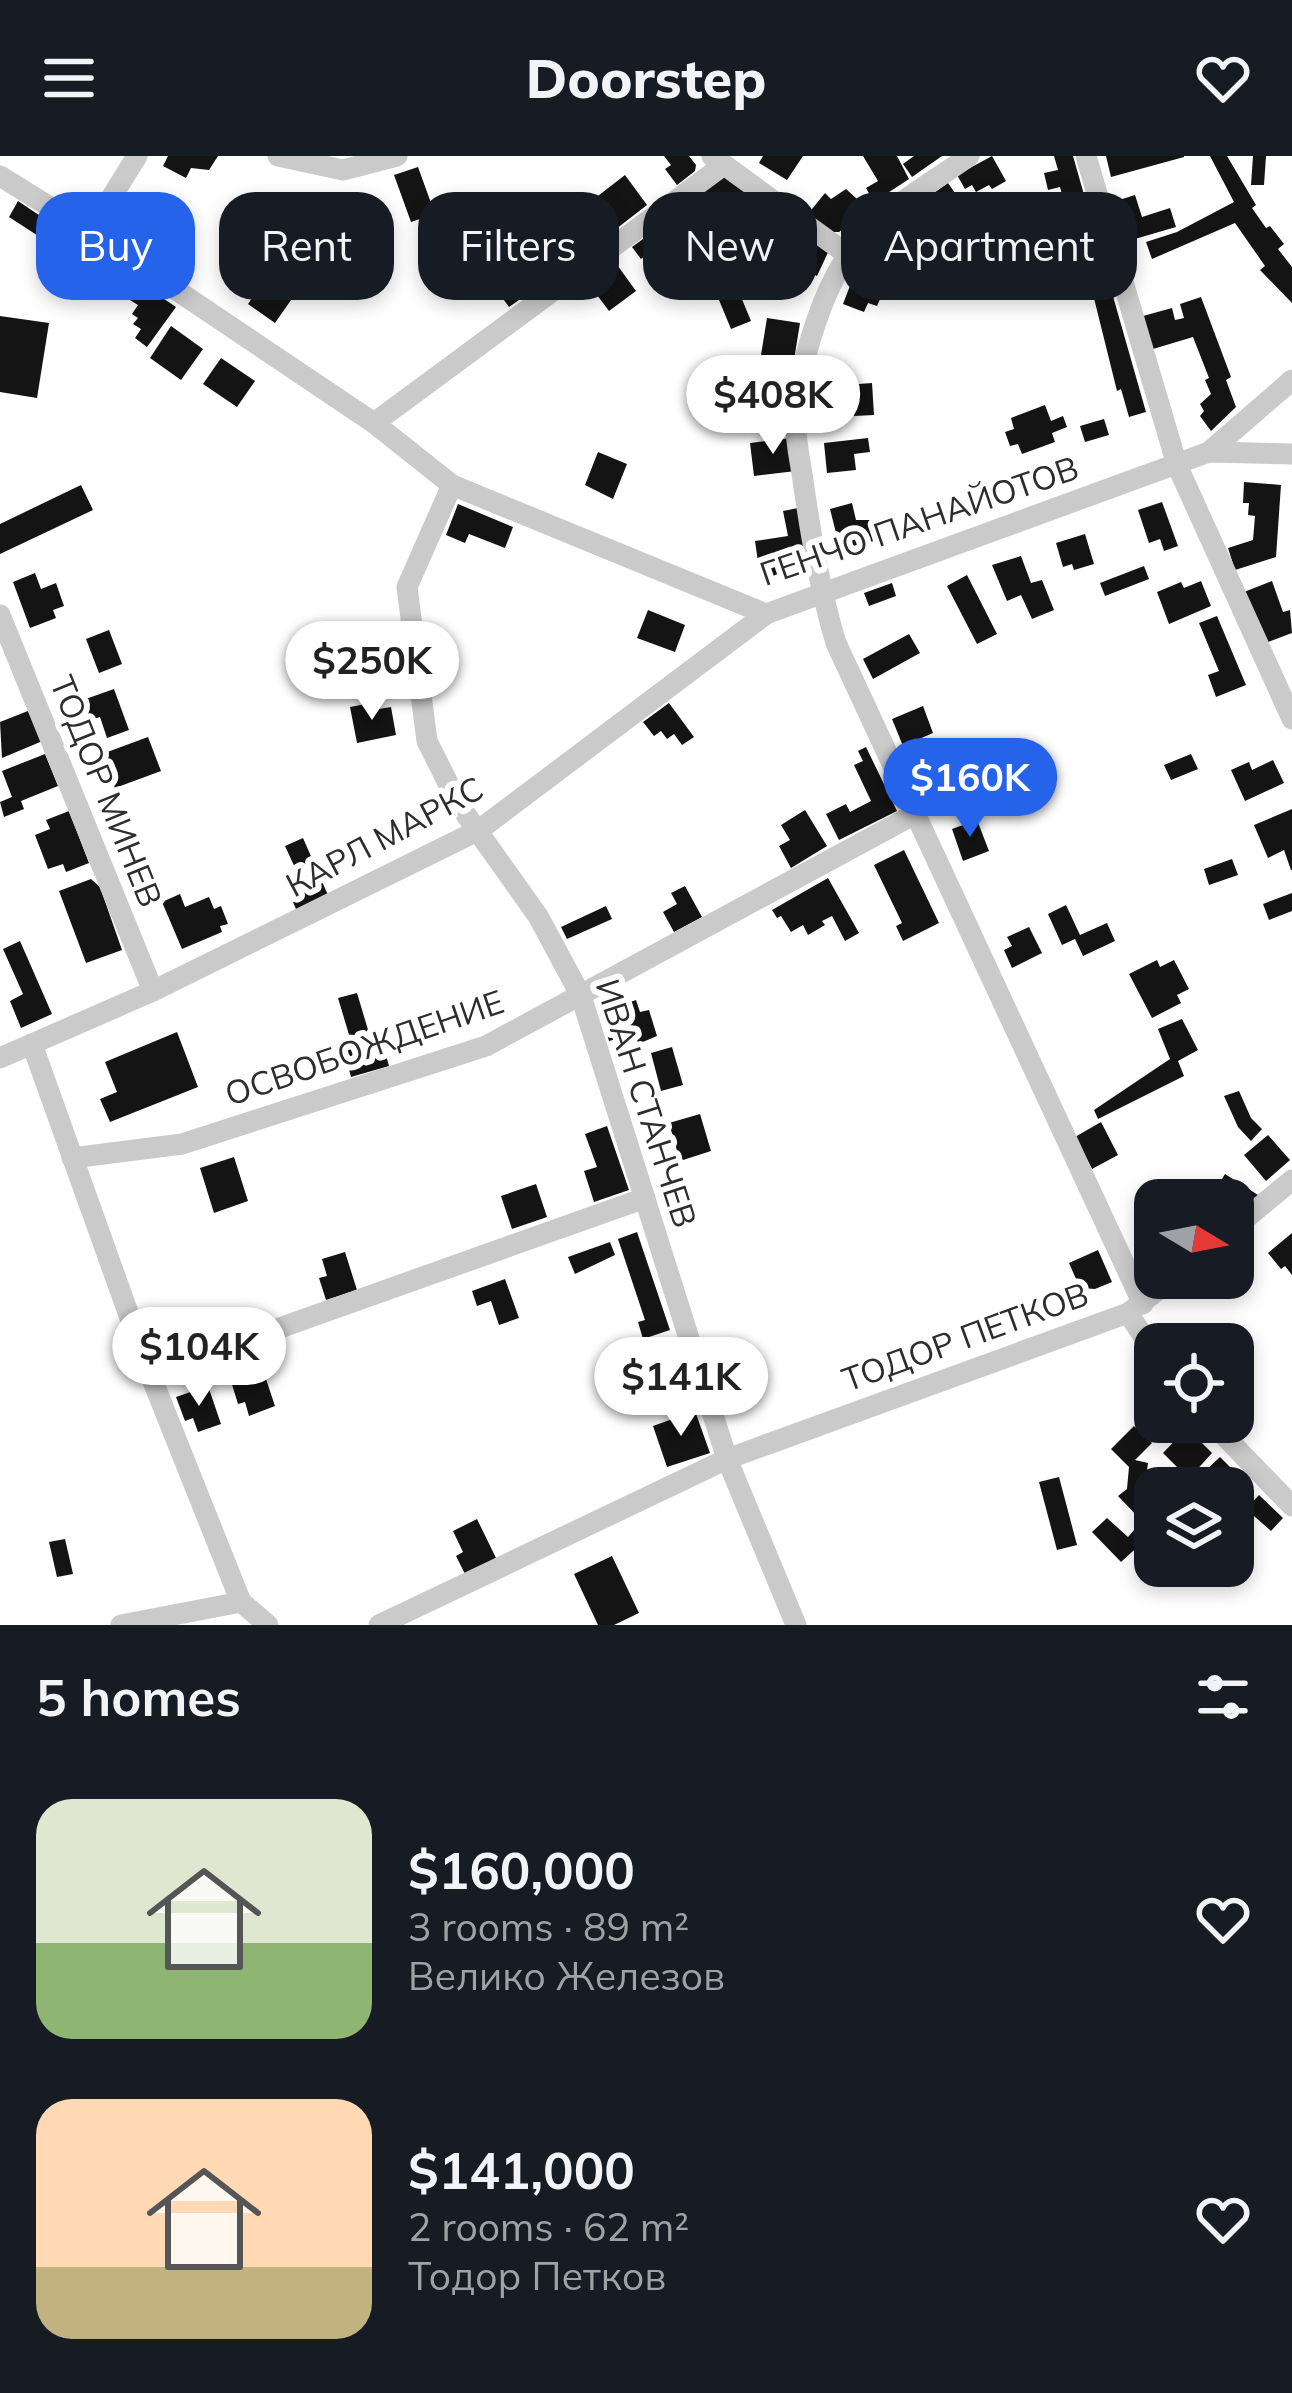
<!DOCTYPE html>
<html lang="en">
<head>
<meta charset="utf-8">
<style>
  body { margin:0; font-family:Mulish,sans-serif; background:#20242c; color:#f1f3f6; height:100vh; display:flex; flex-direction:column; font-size:45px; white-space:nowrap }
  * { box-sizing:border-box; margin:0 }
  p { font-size:39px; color:#9ea1a6 }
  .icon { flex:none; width:66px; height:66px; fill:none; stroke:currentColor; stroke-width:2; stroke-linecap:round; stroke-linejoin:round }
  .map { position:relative; height:1469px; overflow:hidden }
  .drawer { display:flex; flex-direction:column; background:#171b24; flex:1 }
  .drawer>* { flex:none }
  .hud { position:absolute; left:36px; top:36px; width:1221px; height:108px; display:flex; gap:24px }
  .needle { width:78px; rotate:100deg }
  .buttons { position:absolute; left:1134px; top:1023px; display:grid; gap:24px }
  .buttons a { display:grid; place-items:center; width:120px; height:120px; border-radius:24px; background:#171b24; box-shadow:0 6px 18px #0003; font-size:60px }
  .price { position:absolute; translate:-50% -102px; padding:0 27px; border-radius:42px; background:#fff; color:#222; font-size:39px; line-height:78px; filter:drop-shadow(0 3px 6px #0008) }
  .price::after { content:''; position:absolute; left:50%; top:72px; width:36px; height:27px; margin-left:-18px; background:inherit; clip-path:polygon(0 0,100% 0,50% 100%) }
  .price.selected { background:#2563eb; color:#fff }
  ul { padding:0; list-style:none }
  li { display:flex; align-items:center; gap:36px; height:300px; padding:0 36px }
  li span { display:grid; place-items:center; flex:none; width:336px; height:240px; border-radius:36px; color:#555 }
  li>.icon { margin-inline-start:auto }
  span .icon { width:144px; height:144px; fill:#fffc; stroke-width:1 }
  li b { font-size:51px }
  h2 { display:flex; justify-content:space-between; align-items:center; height:144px; padding:0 36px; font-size:51px }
  .tag { padding:0 42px; border-radius:36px; background:#171b24; box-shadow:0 6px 18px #0003; font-size:42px; line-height:108px }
  .tag.selected { background:#2563eb; color:#fff }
  header { display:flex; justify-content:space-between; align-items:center; height:156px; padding:0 36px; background:#171b24; font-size:54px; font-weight:800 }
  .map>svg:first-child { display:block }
  .building { fill:#141414 }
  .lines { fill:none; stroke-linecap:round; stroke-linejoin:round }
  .minor { stroke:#cacaca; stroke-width:21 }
  .labels { text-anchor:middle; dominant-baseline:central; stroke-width:12; stroke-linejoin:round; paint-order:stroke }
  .street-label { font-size:33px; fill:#2d2d2d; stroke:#fff }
</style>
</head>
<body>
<header><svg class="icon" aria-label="menu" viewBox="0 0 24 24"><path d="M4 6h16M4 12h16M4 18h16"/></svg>Doorstep<svg class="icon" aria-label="heart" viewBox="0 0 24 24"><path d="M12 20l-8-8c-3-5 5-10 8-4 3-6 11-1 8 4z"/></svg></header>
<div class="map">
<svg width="1292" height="1469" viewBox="0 0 1292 1469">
  <rect width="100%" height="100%" fill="#fff"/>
  <g class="building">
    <path d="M168,0H218L209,14L191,12L186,22L163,10Z"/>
    <path d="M664,0H689L696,9L695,15L677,29L665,13L671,9Z"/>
    <path d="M763,0H803L787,24L759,7Z"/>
    <path d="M863,0H897L909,23L874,46L866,32L878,25Z"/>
    <path d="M914,0H942L912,21L903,8Z"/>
    <path d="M992,0L1006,25L992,33L989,29L976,36L972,29L965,33L957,19Z"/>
    <path d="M1054,0H1073L1146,256L1129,261L1121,233L1117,235L1088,118L1083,119L1081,113L1072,116L1067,95L1076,92L1060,31L1048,34L1044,17L1058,14Z"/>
    <path d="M1106,0H1184V1L1111,21Z"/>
    <path d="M1210,0H1227L1256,49L1252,52L1266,72L1270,70L1284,88L1278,93L1292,111V147L1260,114L1265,110L1235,67L1152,103L1146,86L1177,76L1234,46Z"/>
    <path d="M1253,0H1266L1264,29H1251Z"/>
    <path d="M418,11L435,58L411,66L394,19Z"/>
    <path d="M721,11L756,38L744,58L731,51L719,61L702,39Z"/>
    <path d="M625,19L647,49L616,73L594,43Z"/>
    <path d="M948,27L982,76L966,87L943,63L939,66L931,56L925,61L917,49Z"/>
    <path d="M846,33L868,53L839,76H831L808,58L825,37L831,43Z"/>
    <path d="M1135,39L1142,61L1170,52L1176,71L1128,85L1116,45Z"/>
    <path d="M18,45L176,151L147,191L135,182L141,173L133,168L138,162L132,158L138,149L80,113L74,131L55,123L63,96L9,61Z"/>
    <path d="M672,62L681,74L641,103L632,91Z"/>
    <path d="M897,63L918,82L893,110L872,91Z"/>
    <path d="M364,66L383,93L355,113L336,86Z"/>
    <path d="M563,66L586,97L556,119L533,88Z"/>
    <path d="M806,72L831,90L817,120L786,106Z"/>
    <path d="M615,106L636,135L609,155L588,127Z"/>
    <path d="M507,108L529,137L509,151L488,122Z"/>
    <path d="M853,122L884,134L877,150L868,147L864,156L843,148Z"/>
    <path d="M283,123L298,134L275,167L248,148L261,129L273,137Z"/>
    <path d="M739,136L751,165L731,173L719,144Z"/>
    <path d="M1201,141L1231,221L1226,224L1236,251L1211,275L1200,260L1204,255L1200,248L1211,238L1205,224L1209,222L1193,181L1153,193L1143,160L1172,152L1175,164L1184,162L1180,148Z"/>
    <path d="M0,160L49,167L37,242L0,236Z"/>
    <path d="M767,162L800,167L794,204L761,199Z"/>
    <path d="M171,170L203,193L181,224L150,202Z"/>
    <path d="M221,202L255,225L237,251L203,228Z"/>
    <path d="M872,227L874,259L834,261L832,230Z"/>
    <path d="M750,233L794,234L793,264L749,263Z"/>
    <path d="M1045,249L1051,265L1063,260L1067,271L1052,277L1055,286L1022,298L1018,288L1010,290L1005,276L1014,273L1011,262Z"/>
    <path d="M1104,263L1109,279L1085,286L1080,270Z"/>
    <path d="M792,282L796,315L754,320L750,287Z"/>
    <path d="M868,282L870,296L854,298L856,314L827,317L824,287Z"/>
    <path d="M598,296L627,308L613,343L585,329Z"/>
    <path d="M1244,326L1281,329L1276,401L1235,414L1228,392L1253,384L1255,360L1248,359L1249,347H1243Z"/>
    <path d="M81,329L93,354L0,398V368Z"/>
    <path d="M1162,346L1178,390L1164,395L1160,383L1149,387L1138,354Z"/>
    <path d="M852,347L856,364H878L882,383L840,393L830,353Z"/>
    <path d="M458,348L513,371L505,392L469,378L465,387L446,379Z"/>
    <path d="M798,352L807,406L768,422L760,420L755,385L788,380L783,355Z"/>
    <path d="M1085,378L1094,408L1074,414L1072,408L1063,411L1056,387Z"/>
    <path d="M1021,400L1031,427L1042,424L1054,454L1032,463L1021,439L1007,445L992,409Z"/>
    <path d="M1144,410L1149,423L1105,440L1100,427Z"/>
    <path d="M35,417L41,433L56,427L64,450L53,454L56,462L30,472L13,426Z"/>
    <path d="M967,419L997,478L977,488L947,430Z"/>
    <path d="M1201,425L1211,450L1169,468L1157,436L1181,426L1184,432Z"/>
    <path d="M1272,425L1283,456L1290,454L1292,477L1263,488L1244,436Z"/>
    <path d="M892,427L896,440L869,450L864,437Z"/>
    <path d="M648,454L685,469L675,496L637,482Z"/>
    <path d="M1217,460L1246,529L1216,541L1208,519L1219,515L1199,467Z"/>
    <path d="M109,474L122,508L99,517L86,483Z"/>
    <path d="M909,478L920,497L873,523L863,503Z"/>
    <path d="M114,533L129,574L107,582L100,561L88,565L80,545Z"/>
    <path d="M371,547L373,554L391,551L396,579L357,587L350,551Z"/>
    <path d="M669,547L694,581L682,589L674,578L667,583L661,575L654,580L643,566Z"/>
    <path d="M923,550L933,577L903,590L892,563Z"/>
    <path d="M33,553L45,584L2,602L0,566Z"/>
    <path d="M148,581L161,615L115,632L102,598Z"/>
    <path d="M866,591L897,655L839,684L826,658L846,648L850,656L871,645L854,609L863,605L858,595Z"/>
    <path d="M1002,596L1013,634L986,642L975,604Z"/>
    <path d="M45,598L58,630L21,645L24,653L4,661L0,646L12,641L2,615Z"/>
    <path d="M1191,598L1198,613L1171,624L1164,609Z"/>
    <path d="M1273,604L1284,627L1245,645L1231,614L1249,606L1252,614Z"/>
    <path d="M1292,653V714H1291L1284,694L1268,702L1254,669Z"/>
    <path d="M805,654L827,690L791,712L779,690L790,684L781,669Z"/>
    <path d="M69,655L89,707L66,716L63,708L48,713L35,679L50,673L46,664Z"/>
    <path d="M977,664L989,695L963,705L952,673Z"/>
    <path d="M303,682L331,746L299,760L293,746L301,742L295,729L302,727L285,690Z"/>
    <path d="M904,694L939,767L903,785L896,770L902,767L874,709Z"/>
    <path d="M1232,703L1238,719L1209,729L1204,713Z"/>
    <path d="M828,722L859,777L845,785L832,760L822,765L825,769L808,779L803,769L791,776L781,760L777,762L772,754Z"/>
    <path d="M91,723L100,731L122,794L86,807L59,735Z"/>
    <path d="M685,730L702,761L674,776L663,756L677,748L671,737Z"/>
    <path d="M1292,737V755L1269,764L1263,748Z"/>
    <path d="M180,738L185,751L209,741L214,753L221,750L228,768L220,770L222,776L182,793L162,746Z"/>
    <path d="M1066,749L1080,779L1107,767L1115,785L1083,800L1075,783L1062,789L1048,758Z"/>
    <path d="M606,750L612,763L567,783L561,771Z"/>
    <path d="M1029,771L1042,797L1012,812L1004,794L1012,790L1007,781Z"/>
    <path d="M20,785L52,858L21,872L10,845L23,838L3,793Z"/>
    <path d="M1157,804L1160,811L1174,804L1189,833L1177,839L1181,847L1152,862L1129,818Z"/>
    <path d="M622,834L630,846L636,844L640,856L649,854L657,880L638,888L635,878L609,885L597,848Z"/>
    <path d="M357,837L369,877L379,874L389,910L351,921L344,896L353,892L338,842Z"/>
    <path d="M1182,863L1198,894L1178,905L1184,920L1098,963L1094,954L1170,903L1158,873Z"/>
    <path d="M177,876L198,931L110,966L100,943L117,936L105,906Z"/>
    <path d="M672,891L683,929L661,935L651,897Z"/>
    <path d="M1239,935L1251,962L1262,973L1251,985L1238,971L1224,940Z"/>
    <path d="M700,958L711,995L680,1005L669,967Z"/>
    <path d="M1101,966L1118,999L1092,1013L1075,981Z"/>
    <path d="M607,970L629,1034L594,1046L584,1015L597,1011L585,978Z"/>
    <path d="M1268,979L1290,1004L1266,1025L1244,999Z"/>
    <path d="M234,1001L248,1045L214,1057L200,1012Z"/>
    <path d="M1225,1018L1258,1039L1245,1059L1233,1051V1044H1223L1213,1038Z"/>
    <path d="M536,1028L547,1061L512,1073L501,1040Z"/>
    <path d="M637,1076L670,1174L643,1183L638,1166L645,1164L618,1083Z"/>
    <path d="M1292,1077V1119L1285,1110L1281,1113L1268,1097Z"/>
    <path d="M610,1086L615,1099L575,1118L568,1101Z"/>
    <path d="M1098,1094L1112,1126L1095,1133L1080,1132L1069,1107Z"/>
    <path d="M345,1096L357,1134L326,1144L319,1122L327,1120L322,1103Z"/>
    <path d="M505,1123L519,1162L499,1169L491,1145L477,1150L472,1135Z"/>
    <path d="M672,1187L683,1222L649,1233L638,1197Z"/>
    <path d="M1233,1210L1254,1229L1233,1251Z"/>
    <path d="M262,1211L275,1250L249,1260L245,1246L238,1248L230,1222Z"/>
    <path d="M208,1230L221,1268L198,1276L193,1262L185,1265L176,1241Z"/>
    <path d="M695,1255L710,1297L667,1311L653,1270Z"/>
    <path d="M1134,1270L1152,1287L1135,1304L1148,1307L1144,1336L1155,1348V1375L1121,1406L1092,1376L1107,1362L1128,1381L1142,1365L1118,1340L1127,1333L1129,1311L1111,1293Z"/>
    <path d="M1187,1272L1212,1297L1193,1318L1198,1323L1192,1329L1194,1332H1166L1182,1316L1163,1297Z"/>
    <path d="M1220,1301L1247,1328L1233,1341V1332H1222L1205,1315Z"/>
    <path d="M1059,1321L1077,1389L1057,1394L1039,1326Z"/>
    <path d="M1259,1339L1283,1362L1271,1375L1246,1353Z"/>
    <path d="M477,1363L496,1402L465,1418L456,1400L463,1396L453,1375Z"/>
    <path d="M65,1383L73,1418L57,1421L49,1386Z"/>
    <path d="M612,1400L639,1457L614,1469H598L574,1418Z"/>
  </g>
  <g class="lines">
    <g class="minor">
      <path d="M278,0L343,14L397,0"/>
      <path d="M712,0L848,99"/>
      <path d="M969,0C936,24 895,47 866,76C825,118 796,212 796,271C796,289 801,308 803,325C811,380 820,434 836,487L1143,1148"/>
      <path d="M1086,0L1177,309L1292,563"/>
      <path d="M0,20L90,76L374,267L452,329L766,458"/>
      <path d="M90,76L137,0"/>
      <path d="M374,267L721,11"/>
      <path d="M1209,296L1292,224"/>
      <path d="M452,329L407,431L427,585L459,649L538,760L581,840L727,1303L796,1469"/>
      <path d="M0,459L153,835"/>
      <path d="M32,888L150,1218L241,1446L268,1469"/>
      <path d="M0,902L153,835L479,674L766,458L1209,296L1292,298"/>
      <path d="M72,1002L182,988L486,890L915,658"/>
      <path d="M1233,1073L1292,1024"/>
      <path d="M1128,1157L1155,1198"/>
      <path d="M150,1218L645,1042"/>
      <path d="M1211,1266L1292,1350"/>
      <path d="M121,1469L241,1446"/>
      <path d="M379,1469L727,1303L1128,1157L1174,1122"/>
    </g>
  </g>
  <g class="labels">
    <g class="street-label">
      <text transform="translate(919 364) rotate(-19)">ГЕНЧО ПАНАЙОТОВ</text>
      <text transform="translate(107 635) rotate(68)">ТОДОР МИНЕВ</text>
      <text transform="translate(384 680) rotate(-28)">КАРЛ МАРКС</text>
      <text transform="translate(364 891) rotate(-19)">ОСВОБОЖДЕНИЕ</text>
      <text transform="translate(647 947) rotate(72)">ИВАН СТАНЧЕВ</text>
      <text transform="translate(965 1180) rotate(-20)">ТОДОР ПЕТКОВ</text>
    </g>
  </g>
</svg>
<div class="buttons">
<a><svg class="needle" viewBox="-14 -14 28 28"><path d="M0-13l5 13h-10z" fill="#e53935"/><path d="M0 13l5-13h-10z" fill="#9ea1a6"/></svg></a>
<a><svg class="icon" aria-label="locate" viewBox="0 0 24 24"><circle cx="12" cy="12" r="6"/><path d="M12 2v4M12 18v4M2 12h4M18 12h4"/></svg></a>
<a><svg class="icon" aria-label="layers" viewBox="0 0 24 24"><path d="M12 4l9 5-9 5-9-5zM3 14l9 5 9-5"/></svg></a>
</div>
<b class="price" style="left:773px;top:301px">$408K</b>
<b class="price" style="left:372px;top:567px">$250K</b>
<b class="price selected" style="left:970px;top:684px">$160K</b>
<b class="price" style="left:199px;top:1253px">$104K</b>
<b class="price" style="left:681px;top:1283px">$141K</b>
<div class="hud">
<a class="tag selected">Buy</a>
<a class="tag">Rent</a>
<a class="tag">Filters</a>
<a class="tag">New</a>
<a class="tag">Apartment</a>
</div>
</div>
<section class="drawer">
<h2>5 homes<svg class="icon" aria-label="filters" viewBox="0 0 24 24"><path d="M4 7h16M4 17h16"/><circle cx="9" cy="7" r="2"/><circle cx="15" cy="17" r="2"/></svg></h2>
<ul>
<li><span style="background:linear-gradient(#dfe7d0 60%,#8fb573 0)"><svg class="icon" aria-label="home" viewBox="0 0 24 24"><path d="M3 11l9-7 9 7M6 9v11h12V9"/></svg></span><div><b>$160,000</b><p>3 rooms · 89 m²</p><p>Велико Железов</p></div><svg class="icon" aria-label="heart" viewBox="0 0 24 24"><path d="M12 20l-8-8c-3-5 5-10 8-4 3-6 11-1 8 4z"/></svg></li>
<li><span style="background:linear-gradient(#ffd9b3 70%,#c2b280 0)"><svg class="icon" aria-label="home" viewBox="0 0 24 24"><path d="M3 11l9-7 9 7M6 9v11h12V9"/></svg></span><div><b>$141,000</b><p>2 rooms · 62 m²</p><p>Тодор Петков</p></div><svg class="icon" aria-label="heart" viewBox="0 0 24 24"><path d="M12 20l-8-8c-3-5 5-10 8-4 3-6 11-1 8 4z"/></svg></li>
</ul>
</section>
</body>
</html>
